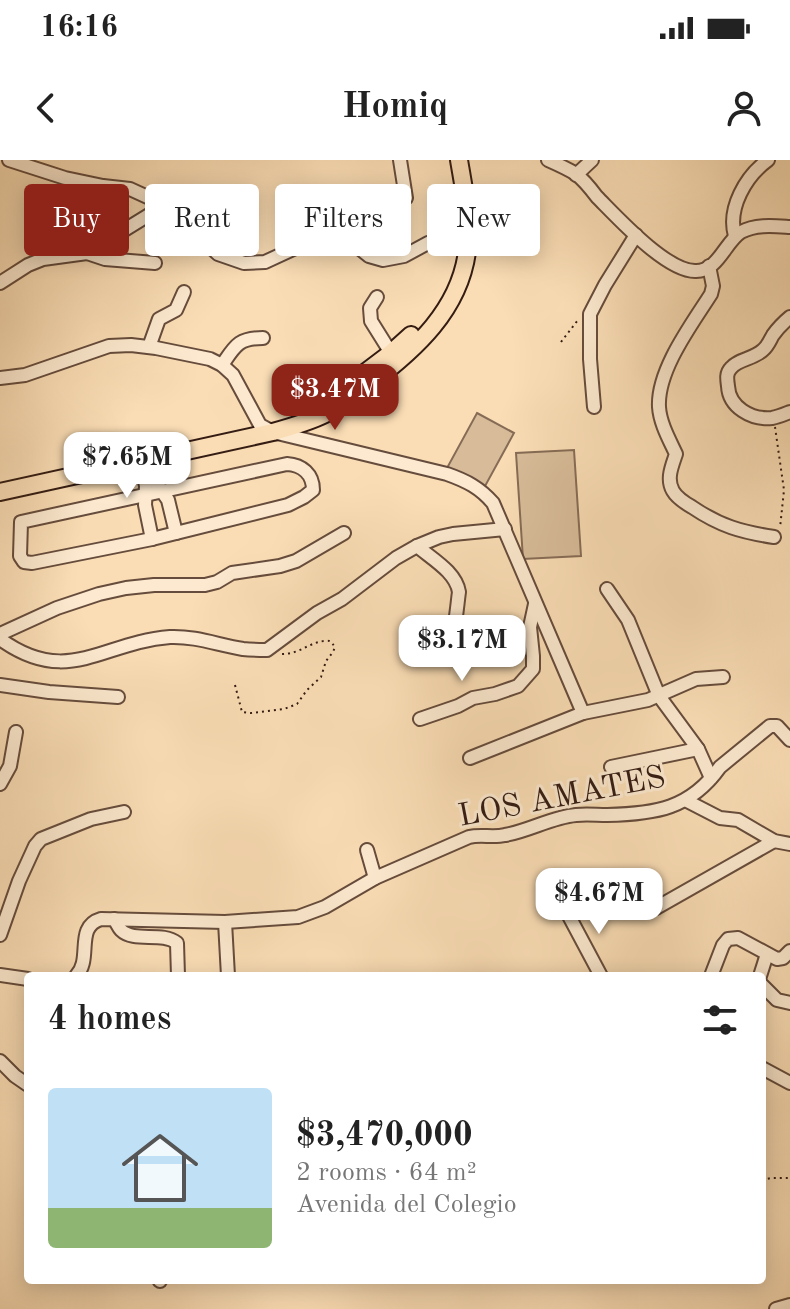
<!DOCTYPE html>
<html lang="en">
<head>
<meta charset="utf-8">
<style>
  body { margin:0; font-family:"Old Standard TT",serif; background:#f6f6f6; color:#222; height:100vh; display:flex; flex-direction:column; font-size:30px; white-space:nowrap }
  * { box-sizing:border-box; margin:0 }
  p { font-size:26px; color:#767676 }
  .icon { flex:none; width:44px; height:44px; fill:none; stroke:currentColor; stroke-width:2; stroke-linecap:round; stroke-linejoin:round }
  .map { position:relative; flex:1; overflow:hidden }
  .drawer { position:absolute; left:24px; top:812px; width:742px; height:312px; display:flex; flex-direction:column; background:#fff; border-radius:8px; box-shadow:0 4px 20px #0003 }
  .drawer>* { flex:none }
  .hud { position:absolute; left:24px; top:24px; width:742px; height:72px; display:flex; gap:16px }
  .price { position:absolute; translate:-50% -68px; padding:0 18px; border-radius:16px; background:#fff; color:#222; font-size:26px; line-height:52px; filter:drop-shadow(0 2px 4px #0008) }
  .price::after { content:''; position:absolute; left:50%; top:48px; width:24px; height:18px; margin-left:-12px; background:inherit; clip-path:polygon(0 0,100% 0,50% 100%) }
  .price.selected { background:#8f2418; color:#fff }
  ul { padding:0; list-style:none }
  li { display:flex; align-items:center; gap:24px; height:200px; padding:0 24px }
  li+li { border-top:2px solid #e0e0e0 }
  li span { display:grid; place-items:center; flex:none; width:224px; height:160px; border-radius:8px; color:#555 }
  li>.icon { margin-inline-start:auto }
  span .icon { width:96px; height:96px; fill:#fffc; stroke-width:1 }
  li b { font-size:34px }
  h2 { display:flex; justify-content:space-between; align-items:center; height:96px; padding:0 24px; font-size:34px }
  .tag { padding:0 28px; border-radius:8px; background:#fff; box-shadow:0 4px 20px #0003; font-size:28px; line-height:72px }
  .tag.selected { background:#8f2418; color:#fff }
  .status { display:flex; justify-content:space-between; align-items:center; height:56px; padding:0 40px; background:#fff; direction:ltr }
  .status svg { height:22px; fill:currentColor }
  header { display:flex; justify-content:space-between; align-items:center; height:104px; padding:0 24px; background:#fff; font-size:36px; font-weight:600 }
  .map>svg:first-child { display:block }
  .green { fill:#d8bc99; stroke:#866c56; stroke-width:2 }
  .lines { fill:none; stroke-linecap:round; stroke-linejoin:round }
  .minor-casing { stroke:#664c3c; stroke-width:16 }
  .major-casing { stroke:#341c13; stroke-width:20 }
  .path { stroke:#341c13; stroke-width:2; stroke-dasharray:2 4; stroke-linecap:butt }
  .minor { stroke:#fce9cf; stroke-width:12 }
  .major { stroke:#faddb5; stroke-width:16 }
  .labels { text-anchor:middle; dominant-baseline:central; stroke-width:6; stroke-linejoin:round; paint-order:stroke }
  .street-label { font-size:32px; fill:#341c13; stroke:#fce9cf }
</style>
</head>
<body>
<div class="status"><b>16:16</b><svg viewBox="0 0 49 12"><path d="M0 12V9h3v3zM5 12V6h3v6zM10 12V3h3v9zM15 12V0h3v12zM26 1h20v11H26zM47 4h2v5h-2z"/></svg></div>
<header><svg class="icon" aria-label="back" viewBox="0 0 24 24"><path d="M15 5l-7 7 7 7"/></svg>Homiq<svg class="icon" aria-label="person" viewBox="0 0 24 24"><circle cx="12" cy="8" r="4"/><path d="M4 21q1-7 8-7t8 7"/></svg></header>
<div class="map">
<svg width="790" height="1149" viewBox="0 0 790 1149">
  <rect width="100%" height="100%" fill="#faddb5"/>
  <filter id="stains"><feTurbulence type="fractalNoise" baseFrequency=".0025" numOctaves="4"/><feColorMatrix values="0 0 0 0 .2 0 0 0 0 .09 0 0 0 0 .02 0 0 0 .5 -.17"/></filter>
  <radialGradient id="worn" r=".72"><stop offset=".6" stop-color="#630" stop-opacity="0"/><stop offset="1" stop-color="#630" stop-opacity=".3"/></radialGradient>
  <g class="green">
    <path d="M477,253L514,273L484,328L447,308Z"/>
    <path d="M574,290L581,396L523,399L516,293Z"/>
  </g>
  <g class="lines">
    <defs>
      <g id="minor">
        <path d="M9,0L65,18L103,26L130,29L165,45L218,94L244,103L265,102L317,78L330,77L341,79L354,84L369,96L383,100L404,96L428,83L460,72L468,71"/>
        <path d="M400,0L406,38"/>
        <path d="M548,0C557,4 568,9 576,14C584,20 591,29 597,37C617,57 666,111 695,111C718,112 725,82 741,72C756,64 774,66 790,67"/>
        <path d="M576,15L592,0"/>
        <path d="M735,76C727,48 746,16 768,0"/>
        <path d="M87,93L105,99L155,103"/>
        <path d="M709,106L713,126L711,134C692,164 657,210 659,247C660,263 669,279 676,294C672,306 666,319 673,331C677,338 685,343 692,347C720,366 741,372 774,377"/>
        <path d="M0,123L28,105L43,99L87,93L165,45"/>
        <path d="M377,137L370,148L371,161L391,193"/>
        <path d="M790,157C784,162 778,168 773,175C770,180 768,186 763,190C754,199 738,199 731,208C726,213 727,219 728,226C729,247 751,260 772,258C778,257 785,254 790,252"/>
        <path d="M149,187L159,159L176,150L184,132"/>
        <path d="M222,205C235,186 238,178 263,178"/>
        <path d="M0,218L25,215L109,186L131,185L156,188L210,199L222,205L233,215L260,265L273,272L447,314C467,321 480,328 493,343L583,553"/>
        <path d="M594,247L590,199V154L605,125L636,75"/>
        <path d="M149,291L157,324L168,340L176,373"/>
        <path d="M139,293L146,326L145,345L152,379"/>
        <path d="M287,304C302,305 313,314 313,330L304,337L288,345L152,379L32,403L24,402L20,396L21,362Z"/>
        <path d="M417,386C432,399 456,412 459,432C456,451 456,497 430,497C426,497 421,495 417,494"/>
        <path d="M607,429L628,460L659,536L698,589L711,618"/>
        <path d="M0,474L57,448L99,434L126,428L154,425H205L217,422L232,413L280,406L296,401L344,373"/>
        <path d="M0,479C68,528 102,482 170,477C196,476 218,485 243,489C251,490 259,490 267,490L317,453L342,439L396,398L417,386L439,377L453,374L505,369"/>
        <path d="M0,525L49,532L118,537"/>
        <path d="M420,559L458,546L473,538L495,534L518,526L533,509V496L530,467L535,444"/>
        <path d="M470,598L583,553L648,540L696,519L723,517"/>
        <path d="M611,607L698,589"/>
        <path d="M0,624L10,606L16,572"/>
        <path d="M687,641L720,658L738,660L774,681L790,684"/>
        <path d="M367,690L375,718"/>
        <path d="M114,759C117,763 118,767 121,770C134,783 162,771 177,783L178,816"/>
        <path d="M225,762L228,816"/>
        <path d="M0,775L19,721L35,686L41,679L91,659L124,652"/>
        <path d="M0,815L28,819"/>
        <path d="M76,816C93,799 74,767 101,759L225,762L298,757L325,747L375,718L469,677C481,674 493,678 505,675C529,671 552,657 576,655C586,654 597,655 607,655C655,654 690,649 720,607L770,566H777L790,580"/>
        <path d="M601,816L569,756L572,740C575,739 581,735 584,735C608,732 632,749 656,748L774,681"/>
        <path d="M711,816L723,785L728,779L738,778L777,799L783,798L790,791"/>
        <path d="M760,816L767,794"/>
        <path d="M762,825L777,840L790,843"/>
        <path d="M0,901L15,916L28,925"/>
        <path d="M762,908L790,923"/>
        <path d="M159,1120L160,1121"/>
        <path d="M776,1149L790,1145"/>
      </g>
      <g id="major">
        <path d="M329,240L391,193L411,175"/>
        <path d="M0,332L273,272C291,267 309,262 325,254C342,245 356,234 371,223C416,189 459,150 467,92C471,62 464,30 459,0"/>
      </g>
    </defs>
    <use href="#minor" class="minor-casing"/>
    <use href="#major" class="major-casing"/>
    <g class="path">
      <path d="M561,182L578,160"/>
      <path d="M775,267L784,330L780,368"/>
      <path d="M235,525L242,552L251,553L284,549L297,544L307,530L321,517L326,501L333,492L335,487C331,482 331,480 325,481C309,482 299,495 280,494"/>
      <path d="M762,1020L771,1018H790"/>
    </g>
    <use href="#minor" class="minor"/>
    <use href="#major" class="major"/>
  </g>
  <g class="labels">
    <g class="street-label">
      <text transform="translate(562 638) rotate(-11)">LOS AMATES</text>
    </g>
  </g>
  <rect width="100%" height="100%" filter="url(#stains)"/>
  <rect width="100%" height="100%" fill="url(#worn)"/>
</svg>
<b class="price selected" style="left:335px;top:272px">$3.47M</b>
<b class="price" style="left:127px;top:340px">$7.65M</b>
<b class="price" style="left:462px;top:523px">$3.17M</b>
<b class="price" style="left:599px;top:776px">$4.67M</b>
<div class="hud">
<a class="tag selected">Buy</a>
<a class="tag">Rent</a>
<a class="tag">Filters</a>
<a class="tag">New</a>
</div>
<section class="drawer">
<h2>4 homes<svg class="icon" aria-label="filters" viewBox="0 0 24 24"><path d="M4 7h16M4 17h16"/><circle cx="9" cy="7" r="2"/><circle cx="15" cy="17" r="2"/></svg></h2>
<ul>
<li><span style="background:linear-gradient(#bfe0f5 75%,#8fb573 0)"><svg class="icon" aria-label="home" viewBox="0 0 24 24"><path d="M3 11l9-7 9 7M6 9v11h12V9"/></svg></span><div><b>$3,470,000</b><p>2 rooms · 64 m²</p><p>Avenida del Colegio</p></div></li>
</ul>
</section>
</div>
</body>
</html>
